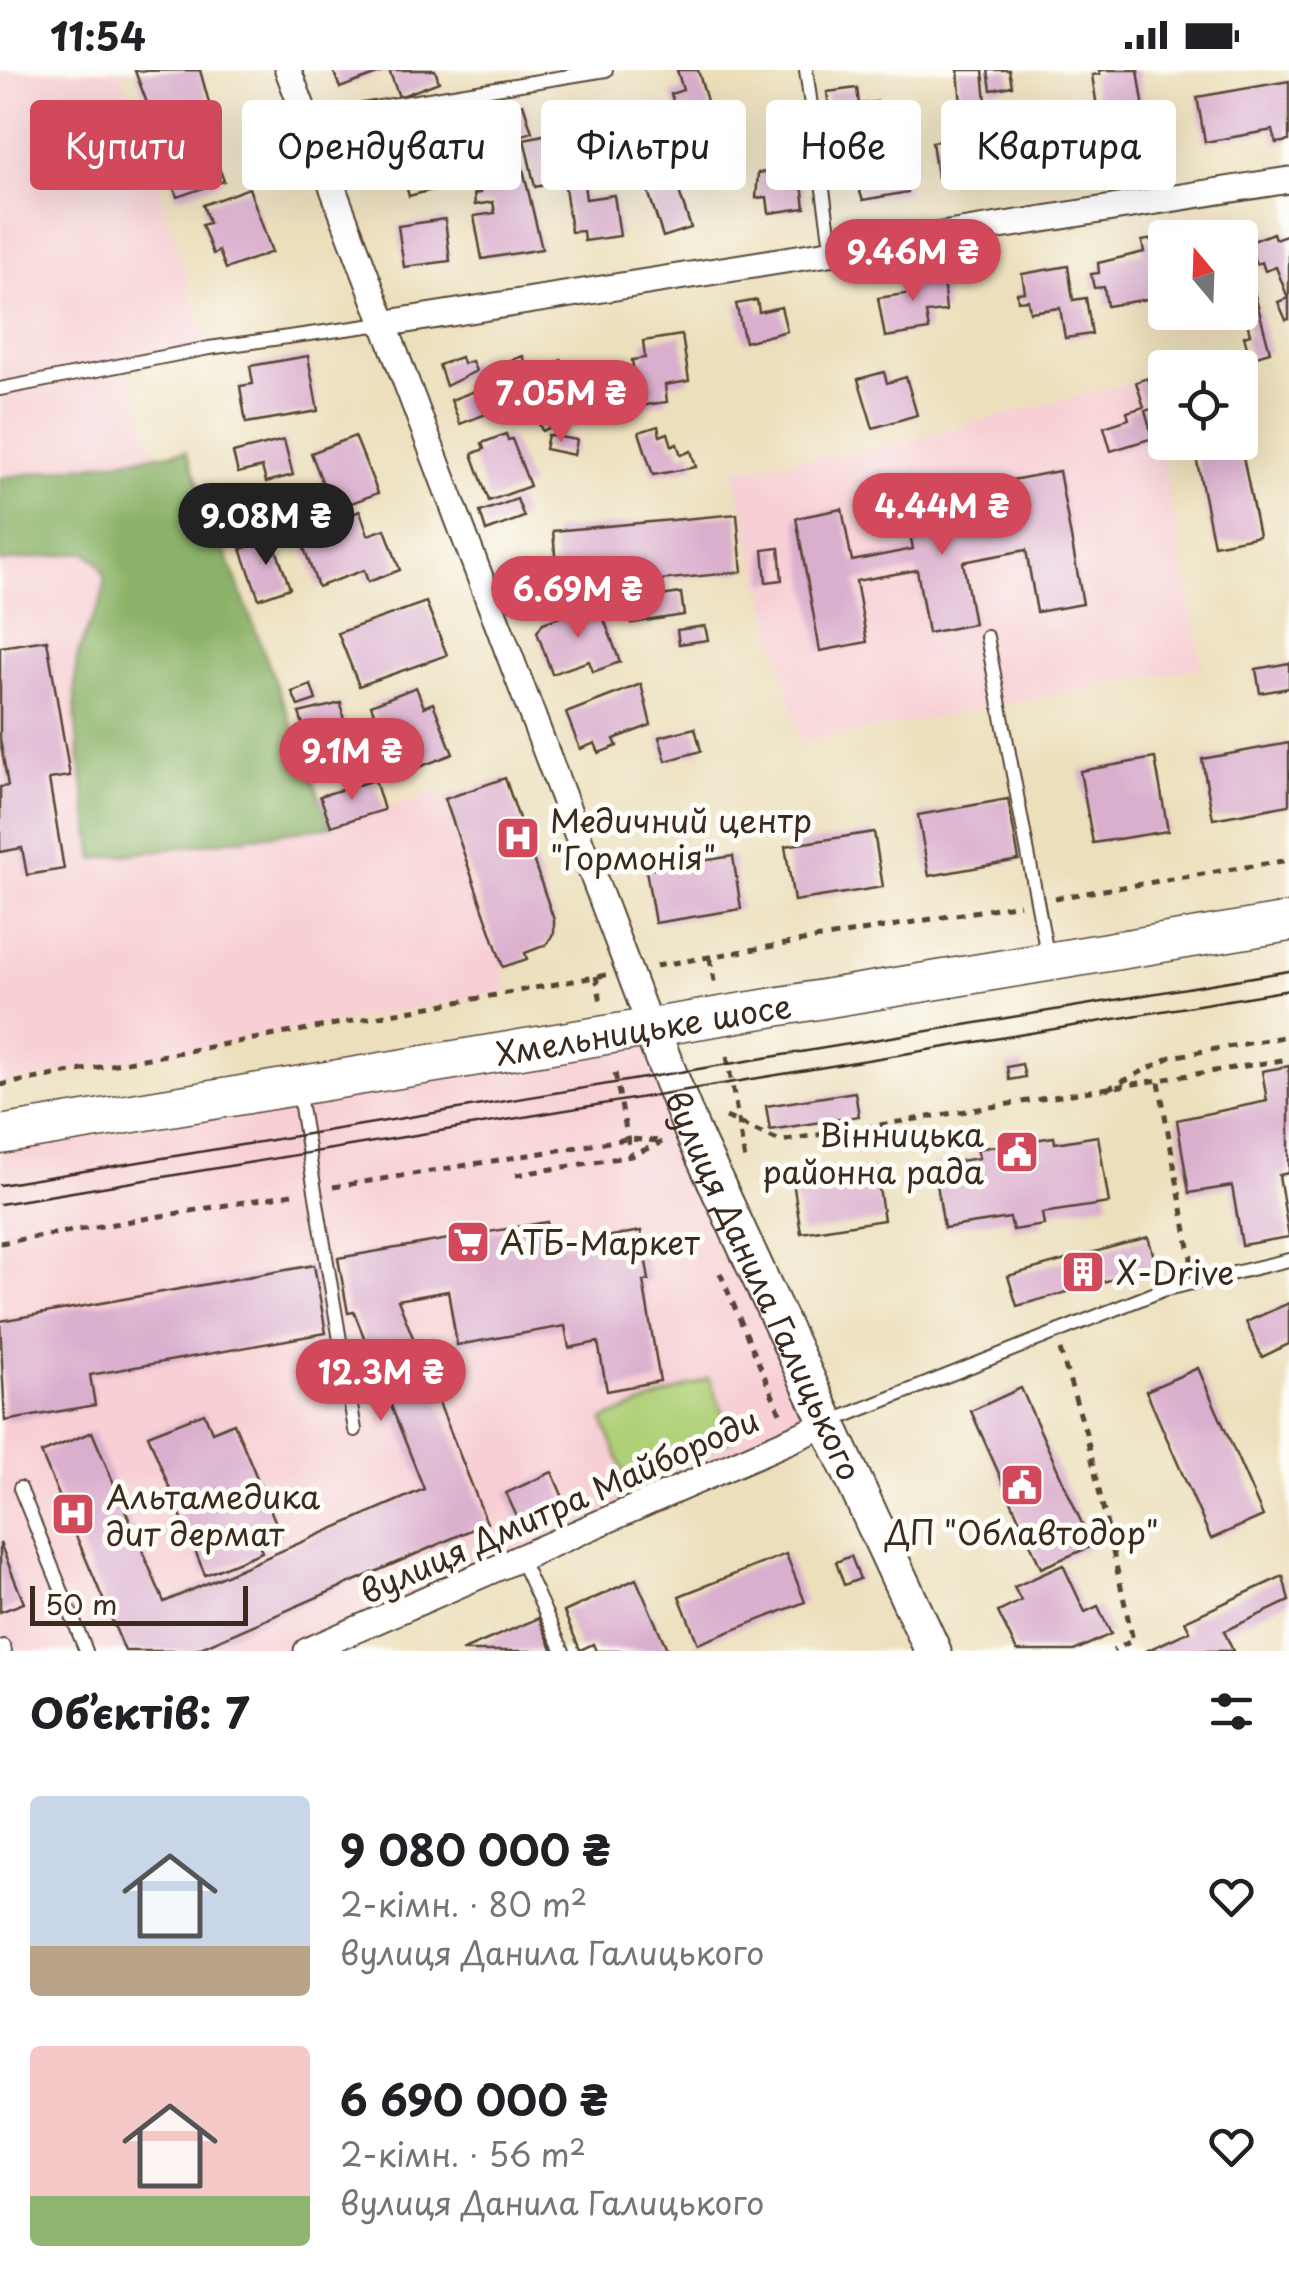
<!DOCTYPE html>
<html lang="uk">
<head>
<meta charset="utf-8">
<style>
  body { margin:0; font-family:"Playpen Sans",sans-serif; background:#f2f2f2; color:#202124; height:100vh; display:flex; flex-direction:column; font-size:38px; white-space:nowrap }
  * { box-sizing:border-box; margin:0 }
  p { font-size:32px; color:#757577 }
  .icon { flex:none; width:55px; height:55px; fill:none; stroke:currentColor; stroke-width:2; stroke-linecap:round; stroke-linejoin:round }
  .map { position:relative; height:1581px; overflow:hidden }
  .panel { display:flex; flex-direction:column; background:#fff; flex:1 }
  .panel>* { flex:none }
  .hud { position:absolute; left:30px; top:30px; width:1230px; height:90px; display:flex; gap:20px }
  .needle { width:65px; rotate:341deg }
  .tools { position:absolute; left:1148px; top:150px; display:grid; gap:20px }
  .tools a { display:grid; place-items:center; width:110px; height:110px; border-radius:10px; background:#fff; box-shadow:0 10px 40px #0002; font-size:50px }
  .scale { position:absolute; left:30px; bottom:25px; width:218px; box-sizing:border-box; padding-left:10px; border:5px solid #3b2a1e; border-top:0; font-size:28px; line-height:35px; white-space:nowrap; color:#3b2a1e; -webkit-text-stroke:8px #fdfcf7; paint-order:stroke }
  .price { position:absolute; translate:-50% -85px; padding:0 22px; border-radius:35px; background:#d1495b; color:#fff; font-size:32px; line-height:65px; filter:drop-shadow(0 2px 5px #0008) }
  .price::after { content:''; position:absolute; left:50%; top:60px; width:30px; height:22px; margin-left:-15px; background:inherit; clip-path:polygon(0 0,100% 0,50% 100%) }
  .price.selected { background:#222; color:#fff }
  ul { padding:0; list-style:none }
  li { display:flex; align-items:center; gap:30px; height:250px; padding:0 30px }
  li span { display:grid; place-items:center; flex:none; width:280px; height:200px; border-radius:10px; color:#555 }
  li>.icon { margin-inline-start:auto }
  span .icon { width:120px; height:120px; fill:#fffc; stroke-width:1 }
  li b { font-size:42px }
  h2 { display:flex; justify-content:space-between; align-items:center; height:120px; padding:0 30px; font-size:42px }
  .tag { padding:0 35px; border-radius:10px; background:#fff; box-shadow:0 10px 40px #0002; font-size:35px; line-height:90px }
  .tag.selected { background:#d1495b; color:#fff }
  .status { display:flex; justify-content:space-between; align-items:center; height:70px; padding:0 50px; background:#fff; direction:ltr }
  .status svg { height:28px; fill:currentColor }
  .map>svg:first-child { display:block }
  .built { fill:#f7cfd4 }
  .green { fill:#afd077; stroke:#757d4a; stroke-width:2.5 }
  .forest { fill:#8bb268; stroke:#636e43; stroke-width:2.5 }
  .building { fill:#daaecd }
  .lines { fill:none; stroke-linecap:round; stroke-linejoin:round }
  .service-casing { stroke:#564536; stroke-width:16 }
  .minor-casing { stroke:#564536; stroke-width:29 }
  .secondary-casing { stroke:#564536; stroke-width:39 }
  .primary-casing { stroke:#564536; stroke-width:41 }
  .path { stroke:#564536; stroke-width:5; stroke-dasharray:8 8; stroke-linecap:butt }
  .service { stroke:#fff; stroke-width:12 }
  .minor { stroke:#fff; stroke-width:25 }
  .secondary { stroke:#fff; stroke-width:35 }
  .primary { stroke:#fff; stroke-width:38 }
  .tram { stroke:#3b2a1e; stroke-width:2.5 }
  .labels { text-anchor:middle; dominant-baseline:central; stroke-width:10; stroke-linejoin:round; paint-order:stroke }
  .poi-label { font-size:32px; fill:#3b2a1e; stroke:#fdfcf7; text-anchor:start }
  .street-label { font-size:32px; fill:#3b2a1e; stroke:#fdfcf7 }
</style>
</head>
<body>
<div class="status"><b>11:54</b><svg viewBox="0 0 49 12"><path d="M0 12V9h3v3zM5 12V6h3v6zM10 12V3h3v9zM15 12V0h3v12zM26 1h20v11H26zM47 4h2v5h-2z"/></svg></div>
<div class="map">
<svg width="1289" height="1581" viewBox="0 0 1289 1581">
  <rect width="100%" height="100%" fill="#fdfcf7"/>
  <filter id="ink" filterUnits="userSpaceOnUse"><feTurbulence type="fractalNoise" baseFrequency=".01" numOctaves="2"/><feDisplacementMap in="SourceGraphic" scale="20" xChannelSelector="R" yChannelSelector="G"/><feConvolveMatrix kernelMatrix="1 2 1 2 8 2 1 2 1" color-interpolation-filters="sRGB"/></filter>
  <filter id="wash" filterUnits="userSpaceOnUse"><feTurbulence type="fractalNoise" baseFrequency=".0048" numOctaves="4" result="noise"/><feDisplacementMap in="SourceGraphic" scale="40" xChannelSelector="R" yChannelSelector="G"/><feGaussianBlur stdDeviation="2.25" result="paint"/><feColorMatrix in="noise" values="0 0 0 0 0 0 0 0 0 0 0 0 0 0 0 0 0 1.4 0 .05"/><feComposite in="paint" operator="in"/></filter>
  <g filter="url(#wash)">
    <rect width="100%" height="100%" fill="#ecdfbc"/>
    <g class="built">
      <path d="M0,0H121L209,278L127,294L155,385L186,381L330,756L439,721L510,921L0,1015Z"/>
      <path d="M1148,308L1202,597L801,673L733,399L872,379Z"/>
      <path d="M655,973L828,1353L305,1581H0V1082Z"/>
    </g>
    <path class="green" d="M709,1308L733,1369L627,1411L603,1350Z"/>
    <path class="forest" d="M186,381L331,756L94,789C87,725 69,653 77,590C82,552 131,510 85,482L0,492V408Z"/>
    <g id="blocks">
      <g class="building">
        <path d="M200,0L217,62L165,81L135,1Z"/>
        <path d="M333,0H388L340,18Z"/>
        <path d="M389,0H435L439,12L399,27Z"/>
        <path d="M677,0H698L713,52L682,62L671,24L683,20Z"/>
        <path d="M958,0H983L986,32L961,35Z"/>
        <path d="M988,0H1009L1012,16L991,20Z"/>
        <path d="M1099,0H1138L1151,84L1107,88L1102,59L1110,58L1108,48L1099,50L1092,5L1100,4Z"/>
        <path d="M1289,11V71L1276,73L1273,60L1205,72L1197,27Z"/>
        <path d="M857,18L859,34L877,32L878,44H830L827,22Z"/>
        <path d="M523,34L532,62L517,67L508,39Z"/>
        <path d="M446,35L466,90L448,97L427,42Z"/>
        <path d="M664,36L672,60L665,62L671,78L642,88L628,48Z"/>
        <path d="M423,44L432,71L415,77L405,50Z"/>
        <path d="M1044,46V55L1066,53L1071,96L1006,103L1001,58L1022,56L1021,48Z"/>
        <path d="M548,64L559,112L535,117L524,69Z"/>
        <path d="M606,64L616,93L604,97L594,68Z"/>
        <path d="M983,64L989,107L949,113L948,105L937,106L932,72Z"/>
        <path d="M902,81L908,122L863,130L851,99L857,98L856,88Z"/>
        <path d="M215,87L224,111L177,127L169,105Z"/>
        <path d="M800,97L805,138L769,143L767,127L756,128L758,103Z"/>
        <path d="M523,99L542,179L482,189L474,146L495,143L493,132L475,135L474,124L480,123L477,106Z"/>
        <path d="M428,103L432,120L409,126L404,109Z"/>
        <path d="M675,109L691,158L663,167L647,118Z"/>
        <path d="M584,114L586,129L614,125L620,166L584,171L583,161L571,162L565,116Z"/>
        <path d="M249,118L272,182L226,199L219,181L213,184L202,155L209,153L203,135Z"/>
        <path d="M445,149L450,191L404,197L398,156Z"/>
        <path d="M1273,163L1275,169L1289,164V249L1286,250L1278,232L1288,228L1276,197L1265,201L1262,192L1256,194L1248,173Z"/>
        <path d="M1165,167V226L1107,236L1104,217L1094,218L1091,204L1099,203L1098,193L1144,182L1142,171Z"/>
        <path d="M1247,195L1270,282L1250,288L1244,266L1250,264L1240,225V197Z"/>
        <path d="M931,196L944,219L946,241L926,243L929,260L885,267L878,228L911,223L907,200Z"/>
        <path d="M1068,196L1073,230L1086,228L1092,264L1065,268L1060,238L1030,242L1028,230L1018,231L1017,223L1025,222L1022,204Z"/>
        <path d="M757,230L759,242L781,237L787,261L745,272L736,234Z"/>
        <path d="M682,265L689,311L665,315L667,332L639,336L632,290L645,288L643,271Z"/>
        <path d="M308,286L318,341L246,353L240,316L253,314L250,296Z"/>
        <path d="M523,286L533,312L513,319L518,332L460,354L451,330L509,308L503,293Z"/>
        <path d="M461,287L463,294L472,291L476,301L446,316L439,295Z"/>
        <path d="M562,290L566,302L548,309L544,297Z"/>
        <path d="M884,302L887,313L906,307L917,345L873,358L858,309Z"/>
        <path d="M1148,308L1157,337L1145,341L1153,368L1111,381L1104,357L1129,349L1127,342L1144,337L1136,312Z"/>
        <path d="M579,324L586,344L542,361L534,340Z"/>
        <path d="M658,356L660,366L668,363L672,376L677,374L681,385L691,381L696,397L653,405L639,362Z"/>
        <path d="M506,364L508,370L512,369L530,416L489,431L472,384L484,379L482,373Z"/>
        <path d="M548,365L577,370L574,385L545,379Z"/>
        <path d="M355,366L378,423L333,440L311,383Z"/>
        <path d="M284,370L293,405L266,412L262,397L238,403L233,383Z"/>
        <path d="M1193,372H1240L1259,466L1214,475Z"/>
        <path d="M1059,401L1083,534L1037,542L1026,480L963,492L974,554L928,563L917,500L856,511L867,572L820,581L796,448L842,439L852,491L913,479L904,430L950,422L954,446L1016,434L1012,410Z"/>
        <path d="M517,429L524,447L486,461L480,442Z"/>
        <path d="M360,441L368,465L385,459L400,500L368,512L364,500L318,517L299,464Z"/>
        <path d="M737,444L742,502L558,520L553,461Z"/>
        <path d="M272,468L290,518L259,529L241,479Z"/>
        <path d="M779,478L782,510L766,512L763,480Z"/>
        <path d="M681,523L684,545L632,553L628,531Z"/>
        <path d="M426,532L447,585L359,616L338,563Z"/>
        <path d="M598,533L620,592L593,602L589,591L552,604L537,562L543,553Z"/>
        <path d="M705,556L708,570L679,574L677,560Z"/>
        <path d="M47,570L70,706L49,709L64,799L27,805L22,778L0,782V717L8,716L0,669V577Z"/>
        <path d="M1289,593V618L1260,623L1256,599Z"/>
        <path d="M641,614L651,655L614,669L617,676L599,683L595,673L580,679L566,643Z"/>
        <path d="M311,615L316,630L298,636L292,622Z"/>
        <path d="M416,617L424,637L433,633L453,684L404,703L397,685L391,688L371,635Z"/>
        <path d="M341,633L345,659L309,672L299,643Z"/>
        <path d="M695,658L701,681L666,691L659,667Z"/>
        <path d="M1289,673V735L1213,749L1202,689Z"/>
        <path d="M1155,688L1168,761L1093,773L1080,701Z"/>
        <path d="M505,708L554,850V863L546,875L525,883L527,889L503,897L445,729Z"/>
        <path d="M375,710L384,740L331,756L320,726Z"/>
        <path d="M1008,729L1019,790L929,806L918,745Z"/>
        <path d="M874,762L883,817L794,831L785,776Z"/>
        <path d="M733,786L741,839L655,853L646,800Z"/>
        <path d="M1022,994L1025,1007L1009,1010L1007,997Z"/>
        <path d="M1289,996V1103L1279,1105L1289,1167L1242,1175L1232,1116L1189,1123L1177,1050L1267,1031L1262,1001Z"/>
        <path d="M855,1022L859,1046L770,1060L766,1036Z"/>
        <path d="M1098,1066L1109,1133L1042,1143L1044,1155L1013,1160L1010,1148L944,1158L934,1095L979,1088L977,1079L1054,1067L1055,1073Z"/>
        <path d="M876,1098L884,1150L801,1163L793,1111Z"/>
        <path d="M547,1152L552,1176L641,1161L649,1210L643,1211L660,1311L607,1321L598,1272L569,1278L565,1256L457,1275L448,1221L398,1230L487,1453L194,1581H125L41,1383L92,1362L164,1532L424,1419L354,1242L348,1243L338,1188Z"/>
        <path d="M1148,1167L1157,1197L1017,1236L1008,1206Z"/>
        <path d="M314,1195L326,1263L90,1305L95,1335L5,1351L0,1251Z"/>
        <path d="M1289,1233V1274L1262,1287L1246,1252Z"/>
        <path d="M1198,1298L1263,1446L1211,1469L1146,1321Z"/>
        <path d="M1021,1318L1092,1476L1041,1498L971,1341Z"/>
        <path d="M204,1343L212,1362L234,1353L281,1465L259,1474L262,1482L205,1505L148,1365Z"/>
        <path d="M552,1402L564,1430L519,1451L506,1423Z"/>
        <path d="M0,1473L24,1533L0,1542Z"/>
        <path d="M786,1484L805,1532L698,1574L679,1526Z"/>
        <path d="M851,1486L860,1509L844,1515L836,1492Z"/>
        <path d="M1063,1495L1085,1542L1098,1536L1111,1564L1074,1581H1017L998,1542L1021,1531L1014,1517Z"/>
        <path d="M1283,1506L1289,1531L1224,1561L1233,1581H1146L1190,1561L1185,1551Z"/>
        <path d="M636,1509L668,1581H596L593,1574L580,1580L564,1542Z"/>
        <path d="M539,1548L553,1581H461Z"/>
      </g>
    </g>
  </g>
  <g filter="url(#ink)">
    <use href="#blocks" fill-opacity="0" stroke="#564536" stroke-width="2.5"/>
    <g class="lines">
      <defs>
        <g id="service">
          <path d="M806,0L832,183"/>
          <path d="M307,49L606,0"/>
          <path d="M0,319L209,278L382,254"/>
          <path d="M987,567L1048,889"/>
          <path d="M298,1019L355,1360"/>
          <path d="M830,1352L1163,1220L1289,1190"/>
          <path d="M20,1418L86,1581"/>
          <path d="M520,1488L563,1581"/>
          <path d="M3,1576L5,1581"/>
        </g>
        <g id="minor">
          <path d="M288,0L651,959"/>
          <path d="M382,254L1289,110"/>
          <path d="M307,1581L829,1353"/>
        </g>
        <g id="secondary">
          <path id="s1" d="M651,959L692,1061L933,1581"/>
        </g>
        <g id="primary">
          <path id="s2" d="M0,1065L1289,852"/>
        </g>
      </defs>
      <use href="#service" class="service-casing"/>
      <use href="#minor" class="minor-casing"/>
      <use href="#secondary" class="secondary-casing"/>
      <use href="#primary" class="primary-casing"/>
      <g class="path">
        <path d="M1055,828L1289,790"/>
        <path d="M710,888L715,917"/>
        <path d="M656,896L1020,834"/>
        <path d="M596,906L601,932"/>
        <path d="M727,986L746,1096"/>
        <path d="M615,1003L631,1086"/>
        <path d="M1159,1012L1192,1194"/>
        <path d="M0,1015L606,905"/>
        <path d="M1107,1019L1171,987L1289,966"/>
        <path d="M726,1047L780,1071L1289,989"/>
        <path d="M516,1105L631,1086L662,1072"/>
        <path d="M333,1117L627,1069L663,1071"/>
        <path d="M0,1173L298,1123"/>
        <path d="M720,1203L781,1345"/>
        <path d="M1060,1280L1086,1363L1133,1570L1113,1581"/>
      </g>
      <use href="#service" class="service"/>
      <use href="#minor" class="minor"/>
      <use href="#secondary" class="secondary"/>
      <use href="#primary" class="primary"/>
      <g class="tram">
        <path d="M0,1115L1289,901"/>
        <path d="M0,1134L1289,920"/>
      </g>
    </g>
  </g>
  <defs>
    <symbol id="hospital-square" viewBox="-11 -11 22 22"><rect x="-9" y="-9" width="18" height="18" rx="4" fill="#d1495b" stroke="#fdfcf7"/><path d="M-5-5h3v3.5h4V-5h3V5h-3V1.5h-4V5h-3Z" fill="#fff"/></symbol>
    <symbol id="civic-square" viewBox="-11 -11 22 22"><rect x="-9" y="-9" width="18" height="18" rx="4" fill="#d1495b" stroke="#fdfcf7"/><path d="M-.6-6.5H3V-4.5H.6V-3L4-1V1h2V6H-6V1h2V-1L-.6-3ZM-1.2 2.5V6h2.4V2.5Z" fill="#fff"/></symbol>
    <symbol id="supermarket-square" viewBox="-11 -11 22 22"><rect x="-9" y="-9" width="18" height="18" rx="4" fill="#d1495b" stroke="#fdfcf7"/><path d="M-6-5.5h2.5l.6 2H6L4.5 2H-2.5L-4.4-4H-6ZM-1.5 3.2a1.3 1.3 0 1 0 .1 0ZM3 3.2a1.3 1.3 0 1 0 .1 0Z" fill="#fff"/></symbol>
    <symbol id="building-square" viewBox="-11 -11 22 22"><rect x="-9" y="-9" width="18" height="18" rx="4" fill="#d1495b" stroke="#fdfcf7"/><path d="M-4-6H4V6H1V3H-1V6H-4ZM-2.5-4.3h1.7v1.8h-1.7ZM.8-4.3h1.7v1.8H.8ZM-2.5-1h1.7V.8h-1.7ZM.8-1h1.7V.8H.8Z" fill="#fff"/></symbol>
  </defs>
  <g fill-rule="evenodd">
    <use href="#hospital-square" x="493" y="743" width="50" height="50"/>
    <use href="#civic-square" x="992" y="1057" width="50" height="50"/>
    <use href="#supermarket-square" x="443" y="1147" width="50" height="50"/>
    <use href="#building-square" x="1058" y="1177" width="50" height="50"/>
    <use href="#civic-square" x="997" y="1390" width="50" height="50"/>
    <use href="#hospital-square" x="48" y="1419" width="50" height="50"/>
  </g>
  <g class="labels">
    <g class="poi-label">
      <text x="550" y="750">Медичний центр<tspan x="550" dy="37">"Гормонія"</tspan></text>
      <text x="984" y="1064" text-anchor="end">Вінницька<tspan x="984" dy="37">районна рада</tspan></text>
      <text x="500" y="1172">АТБ-Маркет</text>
      <text x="1116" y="1202">X-Drive</text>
      <text x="106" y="1426">Альтамедика<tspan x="106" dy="37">дит дермат</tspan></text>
      <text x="1022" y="1462" text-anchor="middle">ДП "Облавтодор"</text>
    </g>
    <g class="street-label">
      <text stroke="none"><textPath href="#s2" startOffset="652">Хмельницьке шосе</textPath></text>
      <text stroke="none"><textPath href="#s1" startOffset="280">вулиця Данила Галицького</textPath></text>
      <text transform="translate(559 1435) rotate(-24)">вулиця Дмитра Майбороди</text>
    </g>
  </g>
</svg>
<div class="tools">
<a><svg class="needle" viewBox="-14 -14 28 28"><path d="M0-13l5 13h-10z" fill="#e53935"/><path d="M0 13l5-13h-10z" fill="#757577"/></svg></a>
<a><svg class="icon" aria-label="locate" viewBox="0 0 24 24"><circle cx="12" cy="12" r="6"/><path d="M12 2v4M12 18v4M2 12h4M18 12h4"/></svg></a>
</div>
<div class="scale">50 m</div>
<b class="price" style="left:913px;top:234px">9.46M ₴</b>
<b class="price" style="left:561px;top:375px">7.05M ₴</b>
<b class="price" style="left:942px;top:488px">4.44M ₴</b>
<b class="price selected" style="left:266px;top:498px">9.08M ₴</b>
<b class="price" style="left:578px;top:571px">6.69M ₴</b>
<b class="price" style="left:352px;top:733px">9.1M ₴</b>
<b class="price" style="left:381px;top:1354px">12.3M ₴</b>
<div class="hud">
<a class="tag selected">Купити</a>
<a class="tag">Орендувати</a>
<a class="tag">Фільтри</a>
<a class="tag">Нове</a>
<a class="tag">Квартира</a>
</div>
</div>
<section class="panel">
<h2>Об’єктів: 7<svg class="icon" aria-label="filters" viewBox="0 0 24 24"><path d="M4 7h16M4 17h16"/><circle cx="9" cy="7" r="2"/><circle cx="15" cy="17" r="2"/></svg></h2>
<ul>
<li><span style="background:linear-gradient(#c9d6e8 75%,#b9a48a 0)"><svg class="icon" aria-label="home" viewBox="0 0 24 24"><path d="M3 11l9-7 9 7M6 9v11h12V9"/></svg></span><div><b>9 080 000 ₴</b><p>2-кімн. · 80 m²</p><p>вулиця Данила Галицького</p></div><svg class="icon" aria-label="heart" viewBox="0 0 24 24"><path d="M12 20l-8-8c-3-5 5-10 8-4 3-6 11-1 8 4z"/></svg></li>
<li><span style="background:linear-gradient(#f6c9c9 75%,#8fb573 0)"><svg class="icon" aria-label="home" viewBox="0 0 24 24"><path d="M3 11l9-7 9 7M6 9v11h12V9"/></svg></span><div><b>6 690 000 ₴</b><p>2-кімн. · 56 m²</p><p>вулиця Данила Галицького</p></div><svg class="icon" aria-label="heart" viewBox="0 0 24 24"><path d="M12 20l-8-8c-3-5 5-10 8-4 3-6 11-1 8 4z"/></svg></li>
</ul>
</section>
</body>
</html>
